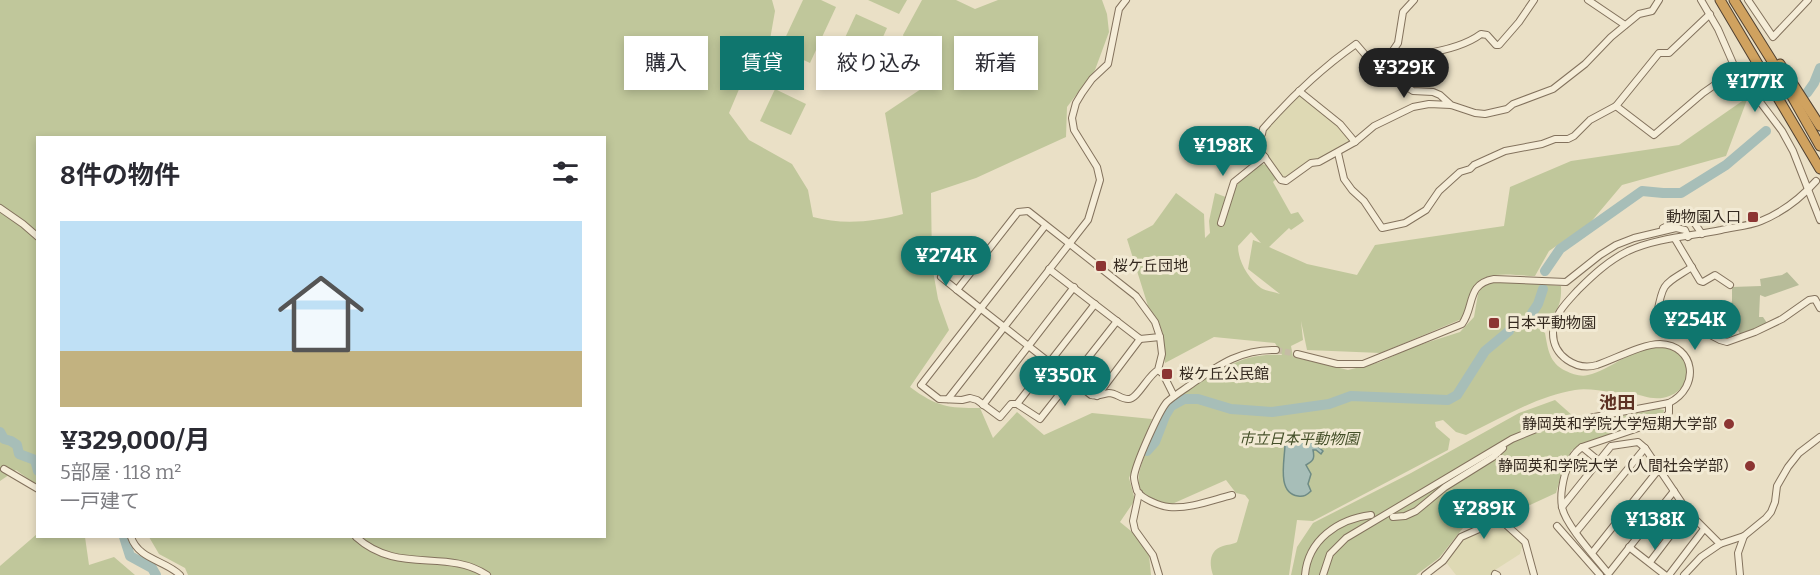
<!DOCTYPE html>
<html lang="ja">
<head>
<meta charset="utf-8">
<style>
  body { margin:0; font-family:Bitter,"Noto Sans JP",serif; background:#f7f7f7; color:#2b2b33; height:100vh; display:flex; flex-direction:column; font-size:22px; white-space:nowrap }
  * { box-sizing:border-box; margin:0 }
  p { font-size:20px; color:#7c7c81 }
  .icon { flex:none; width:33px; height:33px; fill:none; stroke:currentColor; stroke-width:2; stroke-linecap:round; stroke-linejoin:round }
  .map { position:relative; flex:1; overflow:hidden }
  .details { position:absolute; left:36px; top:136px; width:570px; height:402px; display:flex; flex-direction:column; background:#fff; border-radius:0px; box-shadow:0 3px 9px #0003 }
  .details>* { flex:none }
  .top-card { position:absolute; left:624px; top:36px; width:570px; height:54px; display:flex; gap:12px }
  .price { position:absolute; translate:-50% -51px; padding:0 14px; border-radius:21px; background:#0f766e; color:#fff; font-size:20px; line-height:39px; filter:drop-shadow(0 2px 3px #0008) }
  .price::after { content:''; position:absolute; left:50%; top:36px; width:18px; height:14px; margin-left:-9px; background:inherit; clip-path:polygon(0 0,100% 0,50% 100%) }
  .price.current { background:#222; color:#fff }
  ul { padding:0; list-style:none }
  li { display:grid; align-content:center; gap:12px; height:318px; padding:0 24px }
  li+li { border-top:2px solid #e1e1e2 }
  li span { display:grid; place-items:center; height:186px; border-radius:0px; color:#555 }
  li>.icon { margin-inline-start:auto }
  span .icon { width:108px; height:108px; fill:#fffc; stroke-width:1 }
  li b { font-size:26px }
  h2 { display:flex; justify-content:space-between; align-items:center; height:72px; padding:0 24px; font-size:26px }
  .tag { padding:0 21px; border-radius:0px; background:#fff; box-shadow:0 3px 9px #0003; font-size:21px; line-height:54px }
  .tag.current { background:#0f766e; color:#fff }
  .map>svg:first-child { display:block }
  .farmland { fill:#ded9b4 }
  .green { fill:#c0c79b; fill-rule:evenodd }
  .cemetery { fill:#b7bc99 }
  .water { fill:#a7beb8; stroke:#6e8b85; stroke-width:1.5 }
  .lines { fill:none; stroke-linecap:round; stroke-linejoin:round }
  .river { stroke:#a7beb8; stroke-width:10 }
  .minor-tunnel { stroke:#c6bca5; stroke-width:6; stroke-dasharray:6 3; stroke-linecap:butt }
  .minor-casing { stroke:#83725d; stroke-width:8 }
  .highway-casing { stroke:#514131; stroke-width:11 }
  .minor { stroke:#f5edd8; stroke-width:6 }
  .highway { stroke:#d0a25f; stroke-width:9 }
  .poi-dot { fill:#8c3533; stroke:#f2ead4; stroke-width:2 }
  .labels { text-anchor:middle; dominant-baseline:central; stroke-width:6; stroke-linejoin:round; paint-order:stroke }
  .poi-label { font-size:15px; fill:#352a20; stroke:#f2ead4; text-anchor:end }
  .park-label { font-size:15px; font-style:italic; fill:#444f28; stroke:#f2ead4 }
  .quarter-label { font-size:18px; font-weight:bold; fill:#5d3123; stroke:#f2ead4 }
</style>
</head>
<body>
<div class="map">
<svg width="1820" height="575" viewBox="0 0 1820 575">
  <rect width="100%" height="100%" fill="#eae0c6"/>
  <g class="farmland">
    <path d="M1297,94L1301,95L1339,125L1351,141L1317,160L1311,161L1283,178L1256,141Z"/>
    <path d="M1496,523H1502L1523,543L1520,554L1495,570L1492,575H1456L1445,561L1461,540Z"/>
  </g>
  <g class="green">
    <path d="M0,0H772L775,11L768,51L748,68L729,113L749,140L792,164L808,190L813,217C842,225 874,222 903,214L885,113L924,87L903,35L922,0H956L975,9L998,0H1102L1107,14L1109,32L1095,70L1067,107L1066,137L976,178L931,193L932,265L938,299L949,330L910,387C937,407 948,408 980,408L993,438L1017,412L1044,435L1092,413L1152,419L1129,478L1135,500L1120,522L1148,545L1151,575H188L185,568L159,554L149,537H604V138H38L37,483H34L16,470L0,481Z"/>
    <path d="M803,0H821L836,7L810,63L780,49Z"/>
    <path d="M868,0H907L899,14Z"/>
    <path d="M856,14L887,28L861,86L829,72Z"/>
    <path d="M775,89L806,104L791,135L760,121Z"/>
    <path d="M1748,97L1726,156L1622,185L1590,223L1549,251L1535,276C1516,276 1483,268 1472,289C1467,298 1466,309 1464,318L1381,353L1307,350L1301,321L1303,340L1291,346L1293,357L1348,370L1380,362L1413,347L1460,332L1474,317L1478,294L1482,287L1488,282L1498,281L1561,286C1562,309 1555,315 1536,327L1545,333C1548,349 1549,363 1566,371C1572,374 1581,377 1588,375C1613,370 1641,339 1669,349C1705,362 1684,409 1643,396C1633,393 1622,392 1612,392C1600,391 1587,388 1575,390C1537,396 1500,419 1466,435L1456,432L1443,420L1435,422L1436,427L1450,439L1448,450L1313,521L1297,520L1289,575H1213C1209,564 1209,550 1223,546C1228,544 1232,545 1237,542L1249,500L1245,495L1236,493L1226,480L1172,504C1124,499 1138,472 1151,440C1155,430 1159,416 1167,407C1173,400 1182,395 1189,390C1219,369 1245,352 1282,355L1275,343L1214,337L1165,363L1163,335L1158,320L1148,306L1127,239L1153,225L1176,193L1204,214L1205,238L1210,233L1209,221L1215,193L1231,199L1240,179L1261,164L1267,165L1277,178L1273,182L1291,214L1298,212L1304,221L1291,230L1289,228L1269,247L1307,264L1357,275L1375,245L1504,226L1510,187L1571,161L1679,145ZM1251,232L1261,243L1253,240L1248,269L1280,294C1274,292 1266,291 1261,288C1248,278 1238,261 1238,246Z"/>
    <path d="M1555,400L1582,424L1658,409L1664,410L1663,415L1659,419L1597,439L1572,450L1565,462L1556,493L1521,509L1463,528L1439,558L1416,575H1291L1297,547L1313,523L1411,473L1519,413Z"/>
    <path d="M37,534L38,537H85L89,565L114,557L135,575H0V566Z"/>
  </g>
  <path class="cemetery" d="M1787,272L1799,285L1765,297L1760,295L1759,317H1763L1767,323L1755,331L1740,334L1733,321L1726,315L1732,301V287L1761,286L1760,279L1782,275Z"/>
  <path class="water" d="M1290,439C1304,439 1313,441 1323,451L1321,454L1316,450H1313C1315,459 1313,461 1306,465L1311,474L1308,484L1311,491C1307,495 1304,497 1298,496C1276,493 1285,459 1285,444Z"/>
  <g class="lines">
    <g class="river">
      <path d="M1807,93L1814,83L1820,68"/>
      <path d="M1545,271L1560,249L1642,191L1663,193H1681L1726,165L1766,131"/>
      <path d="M1532,313L1538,304L1543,289"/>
      <path d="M0,432L4,439L11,441L17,445L19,454L35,460L38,471"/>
      <path d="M1147,451L1155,442L1165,416L1171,406L1184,399H1198L1231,409L1272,412L1329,404L1351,396L1448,400L1457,395L1485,351L1509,331"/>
      <path d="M124,537L130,556L152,568L156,575"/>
    </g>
    <path class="minor-tunnel" d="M1276,350L1297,354"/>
    <defs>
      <g id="minor">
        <path d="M1588,0L1625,25"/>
        <path d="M1701,0L1718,29L1736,70L1782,131L1793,151L1820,220"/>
        <path d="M1748,0L1773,37L1808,0"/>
        <path d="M1710,14L1669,53H1659L1616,106L1654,135L1703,93L1736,70"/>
        <path d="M1381,68L1398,43L1403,12L1414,0"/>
        <path d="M1400,82L1422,54C1442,51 1465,46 1481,34L1487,35L1496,45H1499L1519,22L1534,0"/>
        <path d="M1299,91L1340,124L1355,142"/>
        <path d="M1451,105L1440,95L1433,92L1413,91L1374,65L1356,44C1322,68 1291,97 1263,129L1262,134L1253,141L1281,180L1286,181L1311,163L1319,162L1355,142L1374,126L1413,107L1429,104L1451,105L1475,113L1485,114L1507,109L1513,104L1553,89L1585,64L1611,37L1639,14L1652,11L1659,0"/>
        <path d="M1338,153L1344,179L1352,190L1364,201L1382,228L1405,223L1426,210L1439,191L1460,172L1470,169L1474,165L1505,151L1542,144L1555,139H1568L1574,136L1590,120L1616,106"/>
        <path d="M0,208L23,224L38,237"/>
        <path d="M1221,223L1234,182L1265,157"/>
        <path d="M1045,226L921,385L939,399L962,400L970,398L977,400L1000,417L1011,404H1017L1040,419L1117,321"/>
        <path d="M1663,228L1684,218L1693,221L1702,234"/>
        <path d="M1675,239L1700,281L1703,282L1715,275L1730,285"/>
        <path d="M1692,267C1664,285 1663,281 1657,314L1660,318L1699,329L1720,340L1727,342L1755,332L1782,319L1809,300L1815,299L1820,308"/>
        <path d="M1049,269L1140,339L1160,337"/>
        <path d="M957,290L941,277L960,252L980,260"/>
        <path d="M1297,354L1337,364H1363L1462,324C1475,306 1466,284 1494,279L1566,282L1600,255L1616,245L1634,238L1676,228L1685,230L1688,237"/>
        <path d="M1158,370C1148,375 1137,400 1128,399C1121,399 1116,393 1109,393C1102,394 1098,397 1091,395L957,290L1018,212L1028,211L1136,296L1155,322L1160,337L1162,354L1158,370L1163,374L1174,396"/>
        <path d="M1097,396L1140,339"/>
        <path d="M948,399L1088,220L1100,180L1097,167L1074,130L1072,118L1076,103L1082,93L1092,79L1108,64L1119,9L1126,0"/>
        <path d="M1017,404L1095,304"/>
        <path d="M983,405L1074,287"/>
        <path d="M1582,447L1662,420L1669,413V403"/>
        <path d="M1599,461L1582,447C1572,454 1569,463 1565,474C1562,485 1560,496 1562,507C1565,524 1595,557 1607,572L1609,573L1674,491"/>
        <path d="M4,469L38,489"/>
        <path d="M1139,493L1133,521L1135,530L1153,555L1159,575"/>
        <path d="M1232,495C1212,500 1190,509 1169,507C1160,506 1142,499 1137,491C1136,487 1134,481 1134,477C1135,465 1159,411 1167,402C1175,395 1185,389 1193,383C1220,364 1242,349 1276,350"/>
        <path d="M1562,507L1611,446L1638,442L1645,448L1688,512L1720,544L1701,557L1684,575"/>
        <path d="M1393,517L1405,516L1416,511L1445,487L1493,457L1503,448"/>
        <path d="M1557,526L1600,575"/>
        <path d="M1576,532L1645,448"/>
        <path d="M131,537C139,560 165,560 180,575"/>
        <path d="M356,537C398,575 446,548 487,575"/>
        <path d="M1720,544L1744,536"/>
        <path d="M1629,547L1665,575"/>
        <path d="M1592,553L1659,469"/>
        <path d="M1650,562L1688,512"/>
        <path d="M1495,574L1497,575"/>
        <path d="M1305,575C1308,540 1338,519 1371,515"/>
        <path d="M1323,575L1330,554L1346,538L1512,439L1541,427L1669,403C1701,387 1695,345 1660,344C1642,344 1615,359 1597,365C1576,371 1553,356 1553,333C1553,315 1567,302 1578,290C1593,275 1608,261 1628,251C1656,238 1691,236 1721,230C1734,227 1749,226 1761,221C1783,212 1800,199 1816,181"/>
        <path d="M1425,575L1443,561L1461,537L1497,521H1502L1525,542L1534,575"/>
        <path d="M1669,575L1704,529"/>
        <path d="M1740,575L1738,553L1744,536L1766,518L1771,512L1775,502L1777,486L1788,467L1799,453L1820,437"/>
      </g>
      <g id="highway">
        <path d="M1720,0L1820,169"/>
        <path d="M1734,0L1772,61L1820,146"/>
        <path d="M1780,64L1820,126"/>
      </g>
    </defs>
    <use href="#minor" class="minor-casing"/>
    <use href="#highway" class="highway-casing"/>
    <use href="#minor" class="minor"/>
    <use href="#highway" class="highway"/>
  </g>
  <g class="poi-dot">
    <rect x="1747" y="211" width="12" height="12" rx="3"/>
    <rect x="1095" y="260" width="12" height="12" rx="3"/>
    <rect x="1488" y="317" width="12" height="12" rx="3"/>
    <rect x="1161" y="368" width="12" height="12" rx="3"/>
    <circle cx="1729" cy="424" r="6"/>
    <circle cx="1750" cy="466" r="6"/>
  </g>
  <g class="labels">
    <g class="poi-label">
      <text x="1741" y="217">動物園入口</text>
      <text x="1113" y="266" text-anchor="start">桜ケ丘団地</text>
      <text x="1506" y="323" text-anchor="start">日本平動物園</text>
      <text x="1179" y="374" text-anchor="start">桜ケ丘公民館</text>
      <text x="1717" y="424">静岡英和学院大学短期大学部</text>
      <text x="1738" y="466">静岡英和学院大学（人間社会学部）</text>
    </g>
    <g class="park-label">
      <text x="1299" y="439">市立日本平動物園</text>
    </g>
    <g class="quarter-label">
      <text x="1617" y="403">池田</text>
    </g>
  </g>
</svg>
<b class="price current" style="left:1404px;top:99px">¥329K</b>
<b class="price" style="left:1755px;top:113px">¥177K</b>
<b class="price" style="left:1223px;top:177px">¥198K</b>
<b class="price" style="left:946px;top:287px">¥274K</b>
<b class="price" style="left:1695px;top:351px">¥254K</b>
<b class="price" style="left:1065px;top:407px">¥350K</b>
<b class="price" style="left:1484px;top:540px">¥289K</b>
<b class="price" style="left:1655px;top:551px">¥138K</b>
<div class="top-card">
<a class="tag">購入</a>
<a class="tag current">賃貸</a>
<a class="tag">絞り込み</a>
<a class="tag">新着</a>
</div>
<section class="details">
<h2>8件の物件<svg class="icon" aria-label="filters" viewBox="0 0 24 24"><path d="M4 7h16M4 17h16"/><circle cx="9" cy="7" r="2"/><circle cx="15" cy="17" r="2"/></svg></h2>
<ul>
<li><span style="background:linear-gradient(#bfe0f5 70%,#c2b280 0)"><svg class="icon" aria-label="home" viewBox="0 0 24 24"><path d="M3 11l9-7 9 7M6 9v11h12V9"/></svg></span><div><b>¥329,000/月</b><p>5部屋 · 118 m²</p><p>一戸建て</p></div></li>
</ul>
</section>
</div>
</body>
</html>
